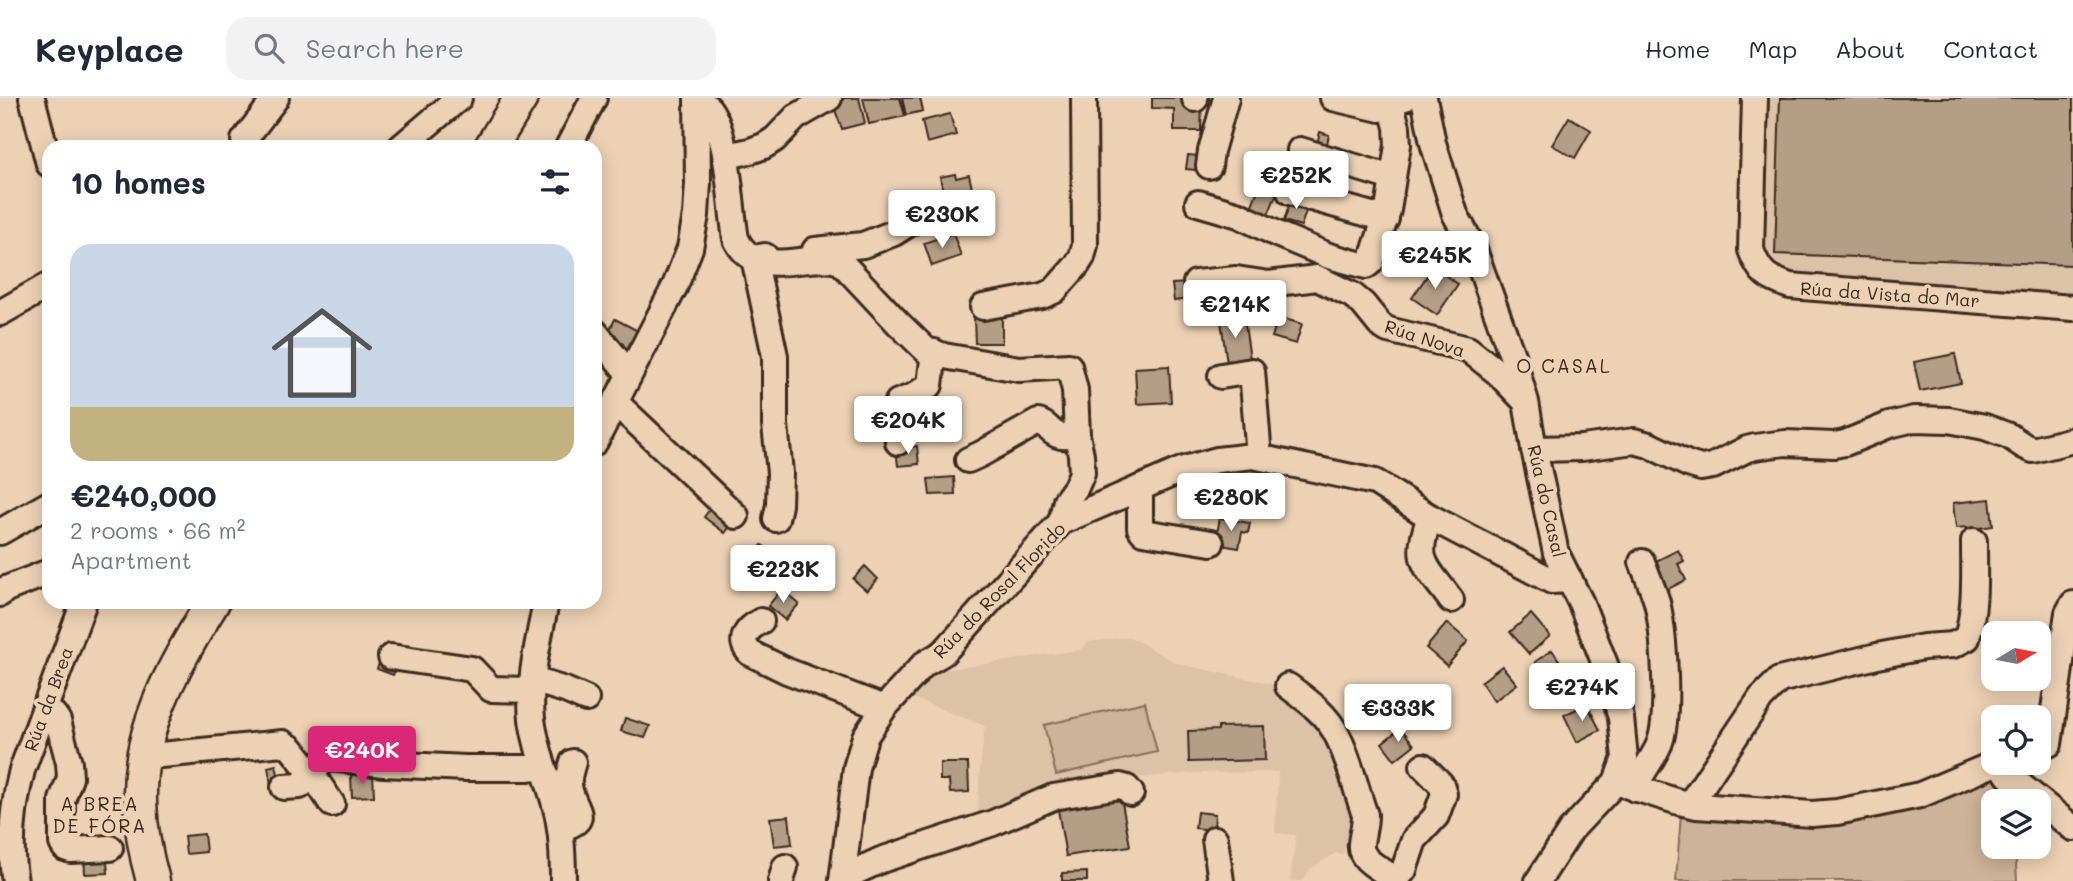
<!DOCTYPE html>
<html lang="en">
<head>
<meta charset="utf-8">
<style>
  body { margin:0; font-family:Mali,sans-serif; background:#f2f2f3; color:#1f2937; height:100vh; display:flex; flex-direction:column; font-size:26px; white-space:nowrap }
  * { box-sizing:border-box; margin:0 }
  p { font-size:23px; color:#747a83 }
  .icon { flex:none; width:38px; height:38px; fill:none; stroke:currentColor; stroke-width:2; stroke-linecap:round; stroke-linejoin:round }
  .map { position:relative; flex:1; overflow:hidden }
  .details { position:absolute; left:42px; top:42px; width:560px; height:469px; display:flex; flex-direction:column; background:#fff; border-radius:21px; box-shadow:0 4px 18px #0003 }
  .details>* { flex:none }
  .needle { width:46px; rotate:80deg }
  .controls { position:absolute; left:1981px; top:523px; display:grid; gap:14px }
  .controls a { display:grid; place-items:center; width:70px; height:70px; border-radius:14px; background:#fff; box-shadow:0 4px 18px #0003; font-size:35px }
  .price { position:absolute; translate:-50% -60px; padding:0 16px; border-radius:7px; background:#fff; color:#222; font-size:23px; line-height:46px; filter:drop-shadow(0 2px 4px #0008) }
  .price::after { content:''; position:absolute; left:50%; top:42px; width:21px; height:16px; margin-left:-10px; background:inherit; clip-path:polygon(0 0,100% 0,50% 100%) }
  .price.active { background:#db2777; color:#fff }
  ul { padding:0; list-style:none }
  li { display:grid; align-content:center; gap:14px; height:371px; padding:0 28px }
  li span { display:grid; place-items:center; height:217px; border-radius:21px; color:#555 }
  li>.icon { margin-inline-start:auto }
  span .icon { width:126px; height:126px; fill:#fffc; stroke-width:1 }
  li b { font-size:30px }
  h2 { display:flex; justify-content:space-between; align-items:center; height:84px; padding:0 28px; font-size:30px }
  header { display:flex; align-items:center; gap:42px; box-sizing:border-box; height:98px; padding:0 35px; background:#fff; border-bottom:2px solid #e0e1e3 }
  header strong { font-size:33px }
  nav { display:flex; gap:38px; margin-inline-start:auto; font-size:24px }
  .search { width:490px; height:63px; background:#f2f2f3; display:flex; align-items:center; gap:18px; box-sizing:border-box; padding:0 24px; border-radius:21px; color:#747a83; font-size:26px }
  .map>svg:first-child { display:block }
  .built { fill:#dcc2a6 }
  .green { fill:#ccb399; stroke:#846e5c; stroke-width:2 }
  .building { fill:#b59e86; stroke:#3b2a1e; stroke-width:2 }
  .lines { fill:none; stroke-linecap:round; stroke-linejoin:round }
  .minor-casing { stroke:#3b2a1e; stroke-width:30 }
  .major-casing { stroke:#3b2a1e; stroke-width:37 }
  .minor { stroke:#edd1b4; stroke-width:24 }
  .major { stroke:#edd1b4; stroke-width:32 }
  .labels { text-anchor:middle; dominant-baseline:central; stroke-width:7; stroke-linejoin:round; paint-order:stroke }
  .street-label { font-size:18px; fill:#3b2a1e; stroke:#edd1b4 }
  .neighbourhood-label { font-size:19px; letter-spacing:2px; fill:#3b2a1e; stroke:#edd1b4 }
</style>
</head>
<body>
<header>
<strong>Keyplace</strong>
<div class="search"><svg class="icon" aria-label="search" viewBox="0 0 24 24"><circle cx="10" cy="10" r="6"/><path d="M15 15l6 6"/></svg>Search here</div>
<nav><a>Home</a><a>Map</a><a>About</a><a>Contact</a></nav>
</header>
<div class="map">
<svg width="2073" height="783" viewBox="0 0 2073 783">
  <rect width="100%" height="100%" fill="#edd1b4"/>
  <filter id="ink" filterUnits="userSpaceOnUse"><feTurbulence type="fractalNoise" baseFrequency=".0143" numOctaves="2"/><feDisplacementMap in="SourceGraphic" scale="14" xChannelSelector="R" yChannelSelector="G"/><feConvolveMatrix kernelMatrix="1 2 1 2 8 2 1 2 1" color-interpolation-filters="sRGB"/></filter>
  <g filter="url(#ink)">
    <g class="built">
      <path d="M1769,0H2073V195L1793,176L1777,170L1768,161L1764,150Z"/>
      <path d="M1130,539L1176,565L1281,588L1329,640L1358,732L1341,757L1336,755L1311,770L1302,783H1290L1296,737L1275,735L1278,674L1192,675L1137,680L1053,693L978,723L979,681L985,628L908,598L927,577L936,573L1080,552L1088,544Z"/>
    </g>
    <g class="green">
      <path d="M1145,604L1157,654L1056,677L1044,627Z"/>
      <path d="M1992,678L1997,679L2011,689L2012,703L1993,704V749H2015L2017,783H1676L1681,716L1747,725H1814Z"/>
    </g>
    <g class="building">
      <path d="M835,0H859L865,25L842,31L831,1Z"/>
      <path d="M863,0H900L905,18L869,26Z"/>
      <path d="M902,0H920L923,13L906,17Z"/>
      <path d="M1152,0H1191L1202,5L1201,33H1174V11L1152,10Z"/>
      <path d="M1780,0H2073V167L1775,156Z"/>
      <path d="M950,16L956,37L927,45L922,23Z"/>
      <path d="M1569,19L1591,32L1575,60L1552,47Z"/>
      <path d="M1320,34L1329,37L1325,55L1315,53Z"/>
      <path d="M1188,57L1208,59L1206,73L1186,71Z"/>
      <path d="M955,76L956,80L969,77L974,99L946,106L940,79Z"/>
      <path d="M1260,86L1278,92L1268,117L1251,110Z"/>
      <path d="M1292,98L1309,104L1301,128L1284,123Z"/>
      <path d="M953,135L961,158L932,168L924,145Z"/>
      <path d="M1433,169L1458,186L1437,217L1412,200Z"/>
      <path d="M1188,185L1189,201L1174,203L1172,186Z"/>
      <path d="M1002,219V245H975L974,220Z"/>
      <path d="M1278,219L1302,226L1296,246L1272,239Z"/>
      <path d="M1244,220L1250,261L1227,265L1221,223Z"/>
      <path d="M615,221L638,233L628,251L606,239Z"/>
      <path d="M1955,256L1961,285L1920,293L1914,264Z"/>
      <path d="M1169,268L1171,304L1137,306L1135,270Z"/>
      <path d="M917,348L919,366L898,368L896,350Z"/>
      <path d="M954,379L955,396L930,397L928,381Z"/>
      <path d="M1990,401L1993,428L1967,432V429L1956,430L1953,405Z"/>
      <path d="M713,407L734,423L725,435L704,419Z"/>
      <path d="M1220,420L1250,425L1248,435L1242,434L1239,450L1215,446Z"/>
      <path d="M762,447L777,458L768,470L753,458Z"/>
      <path d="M1678,452L1684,463L1678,466L1686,482L1666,492L1652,465Z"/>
      <path d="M865,468L878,481L867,493L853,481Z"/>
      <path d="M782,491L799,506L785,522L768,508Z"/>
      <path d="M1531,516L1550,538L1529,556L1510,534Z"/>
      <path d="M1447,525L1468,543L1447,568L1426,550Z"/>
      <path d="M1552,552L1563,568L1546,580L1535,564Z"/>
      <path d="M381,560L397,566L393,577L377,571Z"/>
      <path d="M1502,568L1517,586L1494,603L1481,584Z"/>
      <path d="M1587,606L1600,632L1577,644L1564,617Z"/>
      <path d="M625,620L650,628L645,640L621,633Z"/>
      <path d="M1264,628L1265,662L1189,664L1188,633L1218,632V629Z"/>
      <path d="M1401,630L1414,647L1395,662L1382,645Z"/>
      <path d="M940,665H968L969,694L950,695L949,682H940Z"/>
      <path d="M276,667L281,690L272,692L268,669Z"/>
      <path d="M373,676L374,698L352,699L351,677Z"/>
      <path d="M1120,694L1130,748L1066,758L1057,706Z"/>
      <path d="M1197,714L1215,716L1214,732L1195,730Z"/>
      <path d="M789,718L792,746L774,748L770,720Z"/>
      <path d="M204,736L206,754L186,756L184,738Z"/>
      <path d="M106,754L108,775L85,776L84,755Z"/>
      <path d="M1087,774V783H1062V775Z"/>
    </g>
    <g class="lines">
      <defs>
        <g id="minor">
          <path d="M32,0L49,66"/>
          <path d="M1333,0L1380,11L1391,7"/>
          <path d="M1424,0L1433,45L1455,116L1473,149L1513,260L1526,304L1534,351L1556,455L1581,505L1608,574L1621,620L1625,660L1616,684L1571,732L1538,783"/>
          <path d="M1755,0L1751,152C1760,176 1767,180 1790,188L2073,210"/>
          <path d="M1195,1V0"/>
          <path d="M697,2C702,5 707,7 710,12C729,39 730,107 736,141C757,185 807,152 841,164L898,225L926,252L944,258L1019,271L1069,268L1075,292L1077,337L1081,357L1082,375L1076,389L1066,403L1061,424"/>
          <path d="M244,42L276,0"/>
          <path d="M401,49L459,0"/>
          <path d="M568,49L594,0"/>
          <path d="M1300,52L1392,80"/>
          <path d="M726,58L750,53L764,48L775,41L796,19L829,0"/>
          <path d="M1209,68L1211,53L1226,0"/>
          <path d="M1290,94L1386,121"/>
          <path d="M1198,105L1239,117L1279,137L1329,158L1366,168L1371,164L1388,112L1398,47L1397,29L1391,7L1394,3L1405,0"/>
          <path d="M815,152L863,147L894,135L916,121L971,106"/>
          <path d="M765,158L754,160L775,258V327L780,375L779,407L776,421"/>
          <path d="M1196,185L1236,181L1269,186L1317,180L1352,197L1363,206L1380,227L1388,232L1468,251L1497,274L1522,300"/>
          <path d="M983,209L1042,198L1054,193L1077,167L1082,159L1085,147L1084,0"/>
          <path d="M0,215L49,187"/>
          <path d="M595,234L629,276"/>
          <path d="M1221,278L1252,273L1259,359"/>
          <path d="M615,304L736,418"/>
          <path d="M595,344L675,188L690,150L696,117L698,85L697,0"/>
          <path d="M898,344L897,307L898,304L914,298L930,287L934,254"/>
          <path d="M1534,351L1582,350L1634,343L1649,347L1688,366L1701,370L1713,368L1747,351L1755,349L1785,345L1834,347L1845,345L1889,327L1914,321L1949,322L1985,329L2009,338L2024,348L2033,352L2073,342"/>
          <path d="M968,362L981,356L1038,324C1048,326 1049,334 1058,337C1063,340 1071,337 1077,337"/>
          <path d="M1140,390V430L1143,434L1211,445"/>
          <path d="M1430,419C1413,464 1425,466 1451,502"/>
          <path d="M0,434L49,406"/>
          <path d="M0,496L6,491L49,474"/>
          <path d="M546,504C539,541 528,582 532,621C536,653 549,682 557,714C562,736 563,760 563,783"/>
          <path d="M761,523C748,530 737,541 750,555L787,573L884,610"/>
          <path d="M391,559L472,571L491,591L532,592"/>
          <path d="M533,582L565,592L586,601"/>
          <path d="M1288,588C1307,602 1328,617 1338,639C1350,663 1356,692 1365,717C1365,728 1362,736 1361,746C1359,764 1384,771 1395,782"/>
          <path d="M44,612L54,617L58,623L69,665L70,680L62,702V745L65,750L71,752L110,750"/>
          <path d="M2049,646L2068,515L2073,506"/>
          <path d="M143,655L161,657L283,645L291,650L312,676L321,665L329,660L384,666L466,670H529L542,668"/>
          <path d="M2001,665L2008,677L2073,730"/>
          <path d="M1616,684L1679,704L1697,708L1812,716L1837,714L1920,697L1996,665"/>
          <path d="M284,689L300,688L312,676L332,706"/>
          <path d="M1635,691C1641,673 1654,661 1660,644C1670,615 1664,534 1657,504C1653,491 1647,477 1642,464"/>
          <path d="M1690,706L1761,600L1779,582L1877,558L1924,549L1953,547L1967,540C1976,509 1974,475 1974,443"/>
          <path d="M560,730C595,723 571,710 569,687C568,679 571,671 573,664"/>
          <path d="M1215,741L1221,783"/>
          <path d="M15,783C8,746 13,708 22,672L84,504"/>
          <path d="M781,783L785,769"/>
          <path d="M842,783L856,670L865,639L884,610L924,566L943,555L1061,424L1184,371L1217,362L1253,358L1375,384L1430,419L1552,483L1570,482"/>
          <path d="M844,783L857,773L881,762L993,725L1053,699L1120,688L1127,690L1131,695"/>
          <path d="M1395,783L1404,772L1414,742L1436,718L1444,696L1441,686L1423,668"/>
        </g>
        <g id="major">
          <path d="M491,49L521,0"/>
          <path d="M153,783C120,666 153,602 213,504"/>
        </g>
      </defs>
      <use href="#minor" class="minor-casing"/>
      <use href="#major" class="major-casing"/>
      <use href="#minor" class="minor"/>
      <use href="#major" class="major"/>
    </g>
  </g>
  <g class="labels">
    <g class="street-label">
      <text transform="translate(1890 196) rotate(4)">Rúa da Vista do Mar</text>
      <text transform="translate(1425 240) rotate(18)">Rúa Nova</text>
      <text transform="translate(1547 403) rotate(77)">Rúa do Casal</text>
      <text transform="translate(999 492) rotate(-46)">Rúa do Rosal Florido</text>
      <text transform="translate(48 601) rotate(-70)">Rúa da Brea</text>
    </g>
    <g class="neighbourhood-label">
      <text x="1564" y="267">O CASAL</text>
      <text x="100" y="705">A BREA<tspan x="100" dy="22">DE FÓRA</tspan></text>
    </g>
  </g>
</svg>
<div class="controls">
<a><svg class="needle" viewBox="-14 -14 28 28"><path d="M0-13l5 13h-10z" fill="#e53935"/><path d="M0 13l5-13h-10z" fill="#747a83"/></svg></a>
<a><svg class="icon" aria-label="locate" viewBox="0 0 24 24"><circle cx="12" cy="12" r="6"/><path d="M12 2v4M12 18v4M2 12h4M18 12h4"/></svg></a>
<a><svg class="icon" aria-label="layers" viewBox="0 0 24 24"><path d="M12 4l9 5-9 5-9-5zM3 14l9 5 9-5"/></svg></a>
</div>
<b class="price" style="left:1296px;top:113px">€252K</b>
<b class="price" style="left:942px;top:152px">€230K</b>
<b class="price" style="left:1435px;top:193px">€245K</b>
<b class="price" style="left:1235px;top:242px">€214K</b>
<b class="price" style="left:908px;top:358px">€204K</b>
<b class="price" style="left:1231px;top:435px">€280K</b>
<b class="price" style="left:783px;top:507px">€223K</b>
<b class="price" style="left:1582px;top:625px">€274K</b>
<b class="price" style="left:1398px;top:646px">€333K</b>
<b class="price active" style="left:362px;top:688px">€240K</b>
<section class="details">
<h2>10 homes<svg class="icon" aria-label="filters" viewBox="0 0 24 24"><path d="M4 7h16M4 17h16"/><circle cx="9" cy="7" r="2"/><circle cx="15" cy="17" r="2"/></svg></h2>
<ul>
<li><span style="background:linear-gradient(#c9d6e8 75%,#c2b280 0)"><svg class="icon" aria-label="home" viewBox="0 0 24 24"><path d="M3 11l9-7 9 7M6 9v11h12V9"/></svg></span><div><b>€240,000</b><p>2 rooms · 66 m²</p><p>Apartment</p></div></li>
</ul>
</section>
</div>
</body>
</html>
